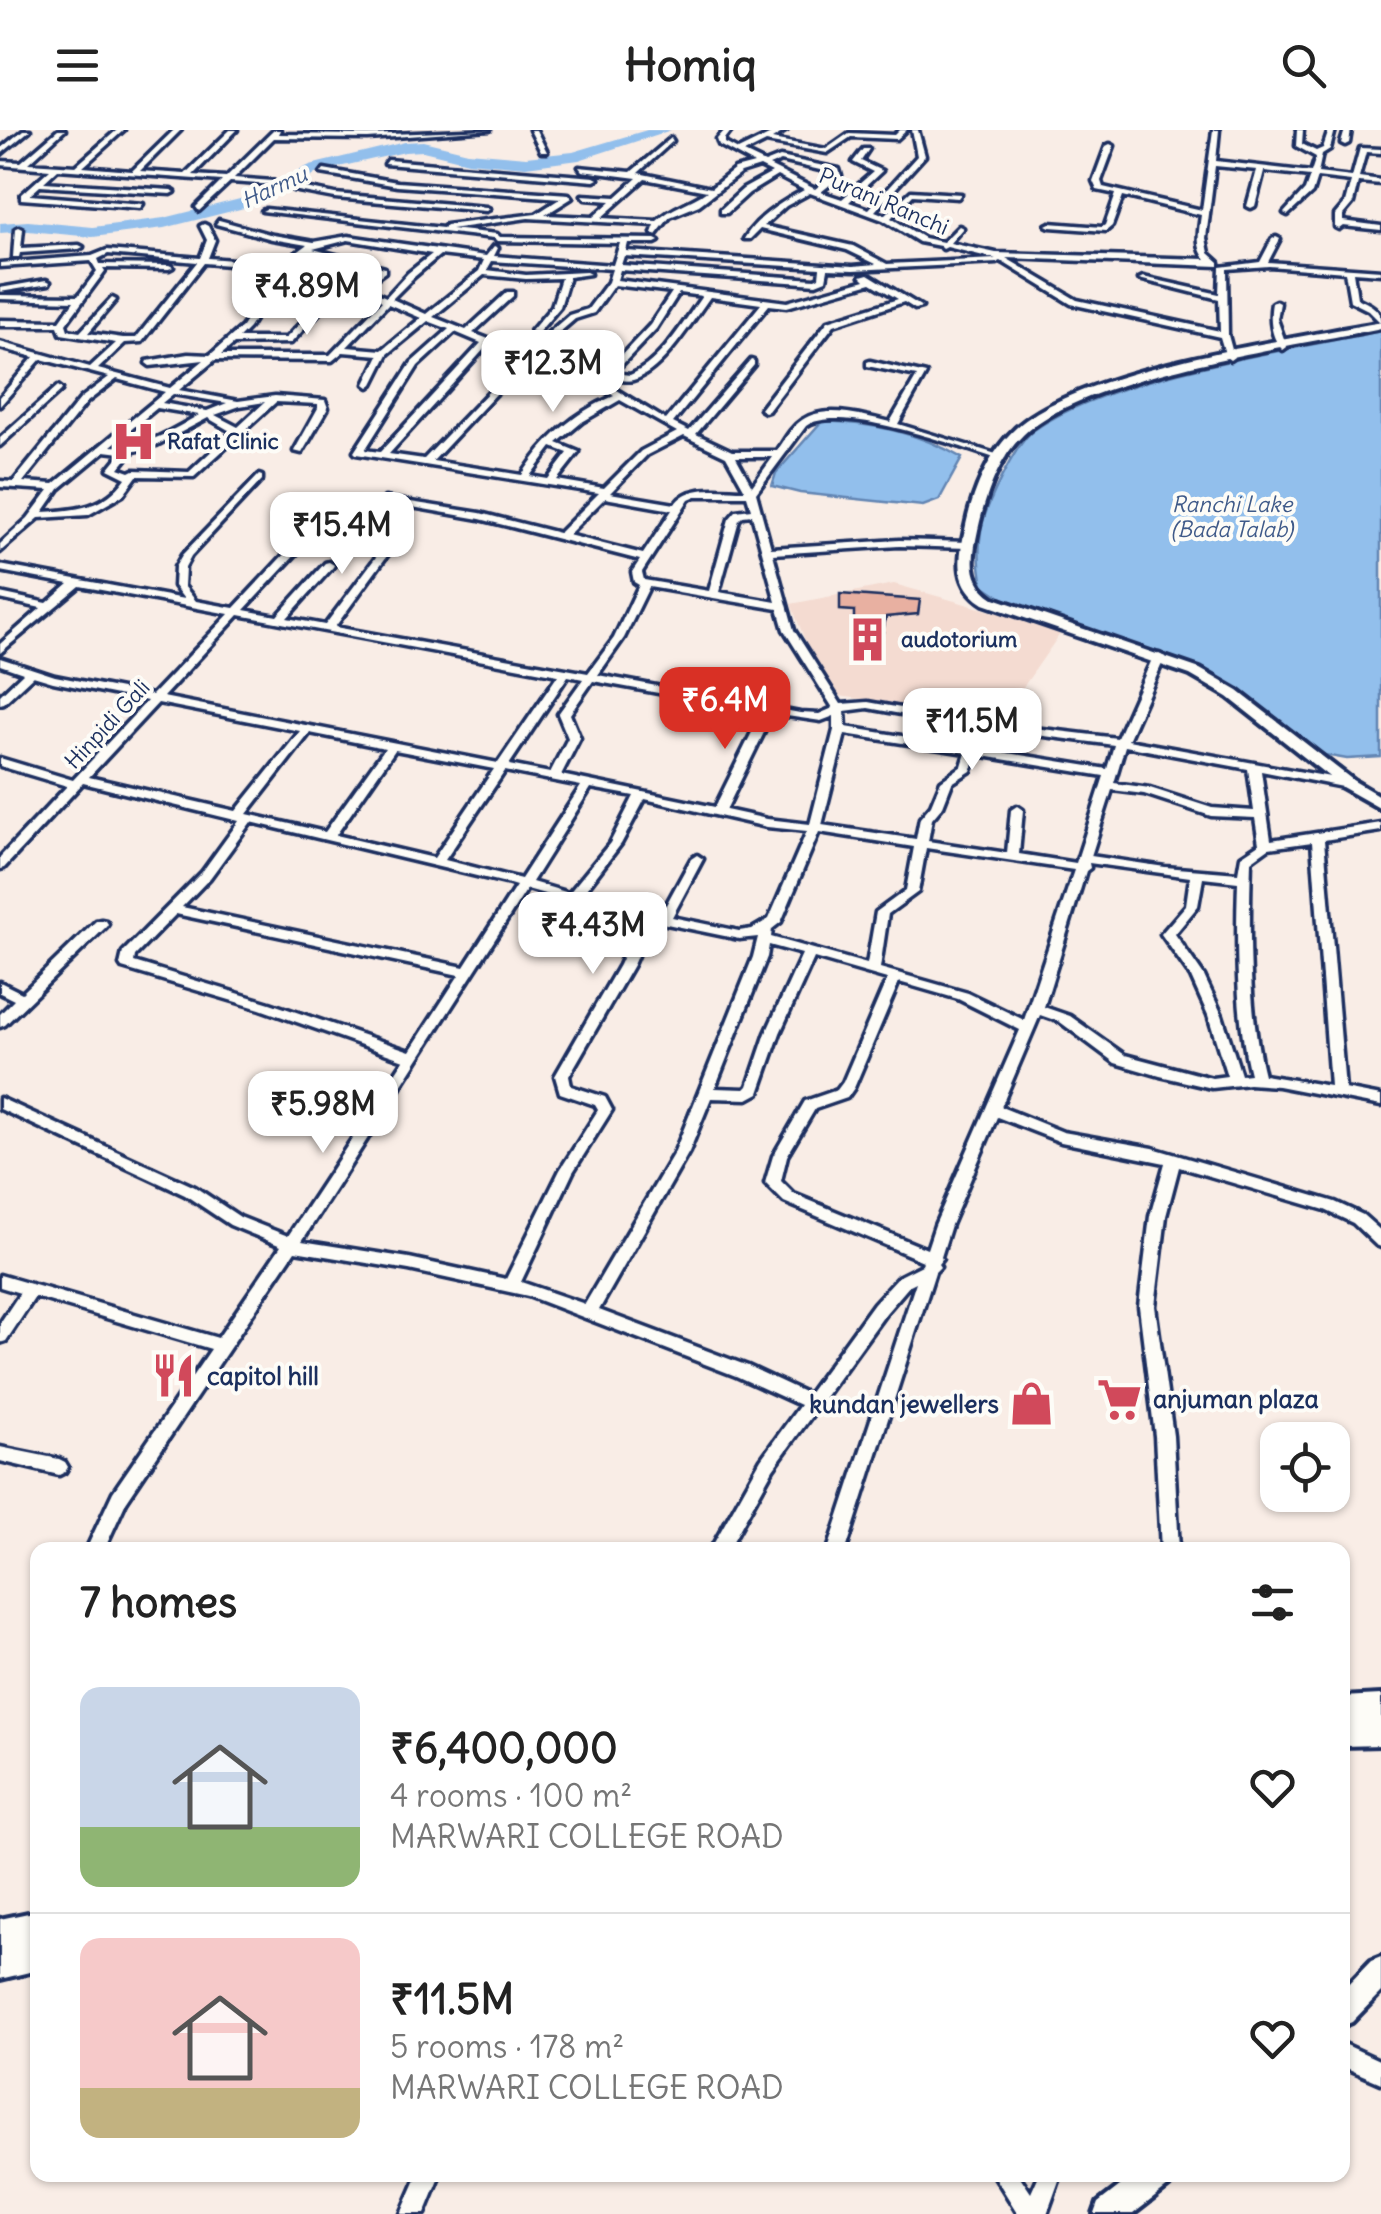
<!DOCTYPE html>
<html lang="en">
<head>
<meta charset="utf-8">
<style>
  body { margin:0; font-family:Delius,sans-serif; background:#f2f2f2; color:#222; height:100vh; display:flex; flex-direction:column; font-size:38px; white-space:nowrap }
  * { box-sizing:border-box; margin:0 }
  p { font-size:32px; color:#767676 }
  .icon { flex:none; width:55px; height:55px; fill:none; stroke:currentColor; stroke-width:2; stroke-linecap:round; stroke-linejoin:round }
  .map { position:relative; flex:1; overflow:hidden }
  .drawer { position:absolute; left:30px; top:1412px; width:1320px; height:640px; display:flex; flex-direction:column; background:#fff; border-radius:20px; box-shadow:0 2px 8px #0004 }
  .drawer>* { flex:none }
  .fabs { position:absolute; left:1260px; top:1292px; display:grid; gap:20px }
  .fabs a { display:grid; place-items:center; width:90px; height:90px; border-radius:20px; background:#fff; box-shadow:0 2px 8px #0004; font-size:50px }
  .price { position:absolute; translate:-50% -85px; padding:0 22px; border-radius:20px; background:#fff; color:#222; font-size:32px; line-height:65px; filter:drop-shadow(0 2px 5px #0008) }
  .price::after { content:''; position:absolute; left:50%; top:60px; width:30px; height:22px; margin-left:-15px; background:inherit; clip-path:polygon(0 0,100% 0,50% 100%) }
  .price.active { background:#d93025; color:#fff }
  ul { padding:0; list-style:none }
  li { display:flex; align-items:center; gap:30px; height:250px; padding:0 50px }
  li+li { border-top:2px solid #e0e0e0 }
  li span { display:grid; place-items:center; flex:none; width:280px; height:200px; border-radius:20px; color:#555 }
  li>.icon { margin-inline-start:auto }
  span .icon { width:120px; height:120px; fill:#fffc; stroke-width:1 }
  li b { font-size:42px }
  h2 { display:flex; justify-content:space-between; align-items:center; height:120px; padding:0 50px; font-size:42px }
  header { display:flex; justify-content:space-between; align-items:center; height:130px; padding:0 50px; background:#fff; font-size:45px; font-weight:700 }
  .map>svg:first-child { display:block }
  .built { fill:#f4dbd1 }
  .water { fill:#92bfec; stroke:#6285b3; stroke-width:2.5 }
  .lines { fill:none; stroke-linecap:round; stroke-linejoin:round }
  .river { fill:#92bfec; fill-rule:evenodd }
  .building { fill:#e8b0a1; stroke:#1b2f5e; stroke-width:2.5 }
  .minor-casing { stroke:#1b2f5e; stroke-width:7 }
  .tertiary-casing { stroke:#1b2f5e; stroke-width:8 }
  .secondary-casing { stroke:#1b2f5e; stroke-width:8 }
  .minor { fill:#fdfcf7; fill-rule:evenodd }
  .tertiary { fill:#fdfcf7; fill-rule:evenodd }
  .secondary { fill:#fdfcf7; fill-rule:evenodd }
  .labels { text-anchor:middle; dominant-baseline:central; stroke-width:8; stroke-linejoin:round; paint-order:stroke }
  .far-water-label { font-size:22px; font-style:italic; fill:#3f5a89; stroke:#fdfcf7 }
  .far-street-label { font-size:22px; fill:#1b2f5e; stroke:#fdfcf7 }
  .far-poi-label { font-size:22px; font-weight:bold; fill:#1b2f5e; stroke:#fdfcf7; text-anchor:start }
  .poi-label { font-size:25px; font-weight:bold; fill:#1b2f5e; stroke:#fdfcf7; text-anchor:start }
</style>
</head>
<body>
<header><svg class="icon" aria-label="menu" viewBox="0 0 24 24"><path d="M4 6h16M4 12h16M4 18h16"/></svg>Homiq<svg class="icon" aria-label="search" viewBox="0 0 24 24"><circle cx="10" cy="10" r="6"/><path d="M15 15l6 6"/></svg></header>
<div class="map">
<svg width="1381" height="2084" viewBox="0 0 1381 2084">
  <rect width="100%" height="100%" fill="#f9ede6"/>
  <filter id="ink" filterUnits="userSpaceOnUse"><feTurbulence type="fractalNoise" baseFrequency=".01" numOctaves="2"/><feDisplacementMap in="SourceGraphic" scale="20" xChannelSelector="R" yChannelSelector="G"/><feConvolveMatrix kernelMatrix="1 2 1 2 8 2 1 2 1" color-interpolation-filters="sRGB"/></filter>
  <g filter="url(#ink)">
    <path class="built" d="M894,454L1062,501L1001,589L832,565L823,557L791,474Z"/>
    <g class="water">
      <path d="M1381,201V627L1347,629L1319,624L1241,562L1199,537L1004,469L983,455C979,436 978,420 981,401C984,378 1015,314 1034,300C1112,245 1285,221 1381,201Z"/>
      <path d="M822,291C872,293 918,302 962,328L939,370L923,376L800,363L772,356L776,343Z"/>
    </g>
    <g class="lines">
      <path class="river" d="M647,0H671L579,30L526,37L468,32L423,21L405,22L321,41L256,75L164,98L93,107L28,101L0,103V93L28,91L93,97L164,88L244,68L310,35L405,12L423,11L468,22L526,27L573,22Z"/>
    </g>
    <path class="building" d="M840,464L920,470L918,484L886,487L879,522L854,518V481L840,480Z"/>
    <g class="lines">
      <defs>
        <g id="minor">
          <path d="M23,0H30L0,25V19Z"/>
          <path d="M58,0H65L29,33L76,36L117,0H124L83,37L132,41L174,0H181L140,41L185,44L230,0H237L193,45L226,47L274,0H280L278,4L368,5L490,0L368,9L274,8L234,48L273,51L276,55L230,52L199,81L196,77L222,51L58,39L44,52L171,60L175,62L171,64L40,56L30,65L143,74L140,78L21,69V65L50,39L0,35V31L21,32Z"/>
          <path d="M530,0H536L547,22H541Z"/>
          <path d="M725,0H732L725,9V13L738,20L779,0H787L772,9L826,19L849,3L895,5L900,0H907L897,9L851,7L827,23L766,12L744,23L765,33L780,27L839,39L841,46L821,62L842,69L873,42L853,32L863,19H869L861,31L882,41L849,72L869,79L917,26L912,0H918L925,26L875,81L885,85L911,61L961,64L958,68L913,65L891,88L924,108L943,112L959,96L963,98L950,113L996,123L1206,129C1195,118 1199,100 1201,85L1123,66L1112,96L1106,101L1050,97L1046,95L1050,93L1102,97L1105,95L1116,64L1097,60L1093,51L1106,16L1110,14L1114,16L1101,51L1103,57L1202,80L1213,0H1219L1216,31L1311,42L1316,27L1296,16L1297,0H1303L1302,14L1316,21L1323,18L1329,0H1335L1330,19L1322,24L1318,43L1352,47L1360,18L1381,19V23L1366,22L1359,47L1381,50V54L1358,52L1353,73L1343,85V91L1381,96V100L1343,96L1339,99L1335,97V85L1345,73L1351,51L1317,47L1312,63L1288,85L1284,83L1305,60L1310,46L1264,41L1255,76L1251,78L1247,76L1257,40L1215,36L1206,108L1209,123L1219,132V136L1006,128L1077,170L1220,201L1219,169L1139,149L1143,147L1219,164L1220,137L1260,132L1272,109L1276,107L1280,109L1268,132L1381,140V144L1353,142L1357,168C1369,174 1381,178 1381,193L1368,180L1350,171L1345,142L1269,136L1227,139L1228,205L1234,227L1230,230L1226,227L1220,207L1071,174L1001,131L997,133L853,140L828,139L826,150L816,154L620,140L617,150L787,172L865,150L861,146L868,144L922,177L915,179L904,172L834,195L768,281L765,282L760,279L828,191L898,169L871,153L787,177L769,175L673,293L689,301L751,230L754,231V235L696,304L732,321H777C784,311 791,297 802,290C825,274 865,286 890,292L917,246L867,236V232L870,231L926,244L898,294L1006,327L998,329C959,317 839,272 806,296L756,363L771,418L899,410L969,412L974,415L969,418L899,416L773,424L794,500L841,574L868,572L967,590L1117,608L1153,527L1159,524L1165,527L1128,610L1352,651V657L1348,658L1261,641L1271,710L1381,693V701L1324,710L1345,959L1381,966V976L1278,956L1249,954L1212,958L1160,946L1115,933L1060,892L1040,885L1001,977L1063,1002L1153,1018L1335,1072L1363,1085L1381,1101V1117L1376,1115L1353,1093L1325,1080L1179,1037L1166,1086L1155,1176L1173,1306L1179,1420H1161L1155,1306L1139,1176L1150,1086L1165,1033L1061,1012L997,987L951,1095L941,1127L942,1129L938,1134L940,1137L935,1142L846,1420H828L916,1152L910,1155L886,1183L773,1339L728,1420H710L761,1329L800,1275L736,1246L528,1166L409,1140L295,1121L126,1372L104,1420H86L113,1362L211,1219L35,1167L6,1211L0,1213V1193L20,1163L0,1157V1145L218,1208L281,1116L230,1095L185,1065L0,979V968L195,1057L240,1087L288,1106L404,930L260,879L122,838L120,835L123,822L202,742L239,691L83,653L4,738L0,739V727L67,656L0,636V628L73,650L147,571L53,552L33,546L4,573L0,574V565L23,543L0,535V528L55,546L152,565L229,484L80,456L0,523V514L41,478L0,469V463L47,473L69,454L0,441V435L184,469L174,456L175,437L182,425L259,345L262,346V350L191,426L185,437L184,456L196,471L234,478L318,388H326V392L244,480L277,486L325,433L329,432L334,435L333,437L287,488L325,495L385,415L403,376L385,372V368L480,383L559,403L599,363L356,324L354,322L412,232L449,199L428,191L388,224L373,254L369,257L365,254L379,225L343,222L332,231L215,230L179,260L238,271L275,266L325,270L328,278L302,323L294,321L318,278V274L276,272L194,347L137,346L123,365L88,385L39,388L0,422V414L28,388L49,360L0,357V351L13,352L81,268L109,247L41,229L0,276V267L34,227L0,218V212L90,237L116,213L61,204L58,196H0V190L60,191L74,171L0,169V165L78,166L97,141L91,131L0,137V133L92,126L107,120L200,128L207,110L200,96L204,94L208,96L215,110L208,128L281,134L307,115L272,109L216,94L219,90L273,105L314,112L348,106L486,126L494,116L498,118L494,126L613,135L620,113L497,111L494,108L262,81L266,79L443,98L446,95L536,84L561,68L397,56L321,43L324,39L397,52L569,64L572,68L545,85L593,87L611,71L585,69L582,65L616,67L637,48L582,41L579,37L631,42L671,8L673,11L638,43L711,58L735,39L754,34L719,15L717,9ZM781,31L833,43L834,44L815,59L769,36ZM760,37L772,43L743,59L721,79V83H727L749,63L777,46L804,60C781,72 755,89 744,109H750L760,99L847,120L876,134L853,136L626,121L628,113H655L659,111L655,109L500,107L497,104L451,99L528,88L655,95L652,103L656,105L670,87L699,75L741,43ZM645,49L707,61C691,73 671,77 657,91L601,88ZM810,63L883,90L919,112L940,116L943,119L947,117L996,129L887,134L853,116L764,96L786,76ZM348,110L432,124L408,143L386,167L364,157L385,142V138L313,119ZM308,122L376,141L357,155L296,131ZM108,124L197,132L136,208H123L88,203L116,170L112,168L80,202L68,200L66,194L105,141L103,138L169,139L173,137L169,135L100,134L98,129ZM440,125L484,130L479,141L426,184L392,169L414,147ZM624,126L820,138L819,147L815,149L621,135ZM492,131L612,139L608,152L588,179L569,185L525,223L473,203L513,166V162H507L466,200L433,187L484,145L526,149L561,148L552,176L531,201L538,203L560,177L569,147L590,144L586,142L526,145L487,140ZM204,133L278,139L242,197L210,225L188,224L147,231L146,233L150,236L204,230L170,258L98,239L125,213L142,212ZM291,135L339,153L286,208H239L249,198L286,139ZM345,155L382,171L330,225H221L234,214L291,213ZM614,155L672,162L650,195L598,250L532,226L575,189L594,183ZM679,163L702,166C683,193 661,232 630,245L614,243L656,199ZM710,167L761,174L666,290L604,252L609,247C617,249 625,252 633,250C662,243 693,190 710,167ZM388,174L421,188L382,220L347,217ZM455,202L481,213L380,322L365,320L418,236ZM488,215L521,228L424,329L389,324ZM528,230L596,255L614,266C572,284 546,308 522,345L433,331ZM117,249L165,262L54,354L23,352L87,272ZM173,264L227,273L207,281L162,273ZM620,270L677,302L641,321L604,358L557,350L579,322L557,313L582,292ZM265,272L238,297L215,285L240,276ZM157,278L199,285C170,301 145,319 111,316ZM208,288L232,302L189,342L134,340L130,342L119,338L132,322L157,315ZM684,306L726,326L745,360C722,360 689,353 675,374L610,363L647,325ZM552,317L568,323L548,349L530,346ZM105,321L121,323L108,339L126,348C105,378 77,380 43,382L59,359ZM736,327H773L752,356ZM696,366H747L751,379L736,381L729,389L709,461L644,450L642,442L689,369ZM605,368L672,380L643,424L568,405ZM412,377L480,389L640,430L632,442L634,452L639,455L614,508L588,543L335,497L395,415ZM752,385L776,472L719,462L739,390L743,386ZM649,457L778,479L784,500L833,578L819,584L800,583L598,545L624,508ZM239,485L558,545L498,633L163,567ZM568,546L583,549L558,584L568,608L550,643L509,635ZM593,551L762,582L715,677L561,645L580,608L570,584ZM158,573L300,601L236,681L89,647ZM868,578L967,596L1114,615L1107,639L846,597L845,581ZM773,584L821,591L834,586V600L810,694L767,689L726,680ZM310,603L385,618L325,702L247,684ZM845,604L966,623L962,636L941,651L931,675L920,688L916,709L822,695ZM1125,616L1248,639L1254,681L1212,678L1150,658L1114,653ZM395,620L494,639L434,728L336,705ZM977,625L1104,646L1076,733L1019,724L1023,680L1017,676L1011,680L1007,723L928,711L932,689L943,676L952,653L971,641ZM505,641L581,656L521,749L445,730ZM591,658L634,666L610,713L569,763L532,752ZM1112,660L1144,664L1211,686L1255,688L1259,714L1241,726L1238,743L1165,737L1091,726ZM645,669L767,697L807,701L769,789L752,799L739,801L672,787L703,729L697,725L691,729L661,784L581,766L621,714ZM251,692L506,753L516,756L464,837L182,777L210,748ZM819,702L914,717L906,760L876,782L867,834L771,807L772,799L781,792ZM1312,712L1330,956L1264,945C1248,881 1249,797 1251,731L1269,718ZM926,718L1074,740L1024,890L968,863L880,838L888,784L918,762ZM1089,733L1190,747L1186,775L1161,804L1191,847L1208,885L1227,946L1212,948L1125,925L1070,886L1044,877L1086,741L1090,738ZM1203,748L1238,752C1236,810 1236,888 1250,944L1241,945L1222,885L1204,846L1175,804L1198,776ZM527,759L598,779L640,788L619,835L555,946L560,963L595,975L598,980L560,1040L506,1149L409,1128L302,1111ZM176,784L459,845L410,921L270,873L134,832L135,826ZM652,791L739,809L758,807L753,827L675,1021L585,1174L521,1152L573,1042L612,980L605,967L571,956L569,946L633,835ZM769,815L802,824L766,903L748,956L745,959L715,958L767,827ZM814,828L887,849L843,952L837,960L805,971L773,1026L765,1053L784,1072L923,1131L922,1135L898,1147L874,1173L808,1264L748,1236L599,1180L689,1022L711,968L748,969L759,963L780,903ZM899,852L958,869L1020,900L935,1095L927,1119L794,1064L781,1051L787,1026L815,979L847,968L854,958Z"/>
          <path d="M1345,0H1351L1349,13L1345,15L1341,13Z"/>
          <path d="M388,30L594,47L598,49L594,51L385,34Z"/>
          <path d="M296,56L335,64L486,77L490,79L486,81L335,68L293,60Z"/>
          <path d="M19,97L23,99L21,118L79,115L83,117L79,119L20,123L19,127H13L15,99Z"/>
          <path d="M46,150L50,152L49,154L0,162V158Z"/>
          <path d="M1276,171L1280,173L1277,189L1287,217L1283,220C1271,209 1269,189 1272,173Z"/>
          <path d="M58,256L62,259L61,261L0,316V308Z"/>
          <path d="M101,790L106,791L108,794L106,797L5,895L0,897V884L14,870L0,863V852L22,863L96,791Z"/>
          <path d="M0,1317L59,1329L65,1332L68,1337L65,1342L59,1345L0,1331Z"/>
          <path d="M1342,1913L1381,1931V1953L1342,1936Z"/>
          <path d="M418,2045H441L425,2084H401Z"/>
          <path d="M994,2045H1019L1031,2063L1039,2045H1061L1047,2084H1018Z"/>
        </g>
        <g id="tertiary">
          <path d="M1381,192V198C1291,217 1087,244 1023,305C998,329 985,367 978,400C972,428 968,451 994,468L1200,539L1238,561L1354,651L1381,667V679L1342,657L1228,567L1190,545L984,474C955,456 958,430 965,400C972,364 988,323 1016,298C1083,237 1289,210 1381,192Z"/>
          <path d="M1381,1827V1862L1352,1892L1342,1896V1861L1371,1831Z"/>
          <path d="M1134,2045H1173L1169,2056L1133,2084H1094L1098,2073Z"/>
        </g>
        <g id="secondary">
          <path d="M1381,1565V1615L1342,1616V1567Z"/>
          <path d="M38,1781V1840L0,1849V1789Z"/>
        </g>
      </defs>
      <use href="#minor" class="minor-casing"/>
      <use href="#tertiary" class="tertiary-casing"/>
      <use href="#secondary" class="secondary-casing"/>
      <use href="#minor" class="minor"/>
      <use href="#tertiary" class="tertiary"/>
      <use href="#secondary" class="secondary"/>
    </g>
  </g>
  <defs>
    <symbol id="hospital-bare" viewBox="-9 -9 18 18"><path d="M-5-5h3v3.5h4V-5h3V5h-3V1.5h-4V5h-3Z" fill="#d1495b" stroke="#fdfcf7" stroke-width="2.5" paint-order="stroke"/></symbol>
    <symbol id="building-bare" viewBox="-9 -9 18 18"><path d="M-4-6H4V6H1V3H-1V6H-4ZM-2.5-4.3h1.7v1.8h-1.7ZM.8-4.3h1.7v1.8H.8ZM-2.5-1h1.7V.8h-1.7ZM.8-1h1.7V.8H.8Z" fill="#d1495b" stroke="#fdfcf7" stroke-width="2.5" paint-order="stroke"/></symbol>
    <symbol id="restaurant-bare" viewBox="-9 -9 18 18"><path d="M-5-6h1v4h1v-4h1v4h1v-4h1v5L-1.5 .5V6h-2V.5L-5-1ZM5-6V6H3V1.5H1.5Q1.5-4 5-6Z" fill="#d1495b" stroke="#fdfcf7" stroke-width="2.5" paint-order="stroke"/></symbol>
    <symbol id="supermarket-bare" viewBox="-9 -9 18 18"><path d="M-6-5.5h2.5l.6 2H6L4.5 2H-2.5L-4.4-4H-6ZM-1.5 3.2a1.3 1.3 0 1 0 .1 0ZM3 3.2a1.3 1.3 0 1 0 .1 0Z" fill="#d1495b" stroke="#fdfcf7" stroke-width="2.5" paint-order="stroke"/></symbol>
    <symbol id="shop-bare" viewBox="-9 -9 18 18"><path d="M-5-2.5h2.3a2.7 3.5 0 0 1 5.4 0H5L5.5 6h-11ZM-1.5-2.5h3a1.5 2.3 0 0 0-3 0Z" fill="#d1495b" stroke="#fdfcf7" stroke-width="2.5" paint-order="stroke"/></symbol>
  </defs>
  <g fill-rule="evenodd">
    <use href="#hospital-bare" x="102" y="280" width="63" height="63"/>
    <use href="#building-bare" x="836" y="478" width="63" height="63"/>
    <use href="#restaurant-bare" x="142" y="1214" width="63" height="63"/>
    <use href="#supermarket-bare" x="1088" y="1238" width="63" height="63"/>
    <use href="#shop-bare" x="1000" y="1242" width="63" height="63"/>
  </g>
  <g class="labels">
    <g class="far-water-label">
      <text transform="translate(274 57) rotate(-25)">Harmu</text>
      <text x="1232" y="374">Ranchi Lake<tspan x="1232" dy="25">(Bada Talab)</tspan></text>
    </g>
    <g class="far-street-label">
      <text transform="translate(884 71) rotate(23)">Purani Ranchi</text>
      <text transform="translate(107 594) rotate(-47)">Hinpidi Gali</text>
    </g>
    <g class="far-poi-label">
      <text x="167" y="311">Rafat Clinic</text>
      <text x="901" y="509">audotorium</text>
    </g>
    <g class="poi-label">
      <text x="207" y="1246">capitol hill</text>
      <text x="1153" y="1269">anjuman plaza</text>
      <text x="999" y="1274" text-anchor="end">kundan jewellers</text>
    </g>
  </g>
</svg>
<div class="fabs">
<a><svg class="icon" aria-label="locate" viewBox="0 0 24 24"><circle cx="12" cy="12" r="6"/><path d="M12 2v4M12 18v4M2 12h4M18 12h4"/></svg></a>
</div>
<b class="price" style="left:307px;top:208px">₹4.89M</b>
<b class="price" style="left:553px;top:285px">₹12.3M</b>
<b class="price" style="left:342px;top:447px">₹15.4M</b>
<b class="price active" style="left:725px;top:622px">₹6.4M</b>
<b class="price" style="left:972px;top:643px">₹11.5M</b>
<b class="price" style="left:593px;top:847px">₹4.43M</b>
<b class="price" style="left:323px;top:1026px">₹5.98M</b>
<section class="drawer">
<h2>7 homes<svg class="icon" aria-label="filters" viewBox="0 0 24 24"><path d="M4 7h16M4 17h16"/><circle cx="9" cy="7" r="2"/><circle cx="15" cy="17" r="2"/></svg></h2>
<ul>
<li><span style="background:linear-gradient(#c9d6e8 70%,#8fb573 0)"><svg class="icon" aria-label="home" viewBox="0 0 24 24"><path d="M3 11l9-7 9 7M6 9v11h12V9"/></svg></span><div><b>₹6,400,000</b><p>4 rooms · 100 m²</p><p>MARWARI COLLEGE ROAD</p></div><svg class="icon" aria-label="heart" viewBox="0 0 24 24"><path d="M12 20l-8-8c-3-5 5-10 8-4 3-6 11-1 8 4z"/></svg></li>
<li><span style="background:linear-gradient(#f6c9c9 75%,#c2b280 0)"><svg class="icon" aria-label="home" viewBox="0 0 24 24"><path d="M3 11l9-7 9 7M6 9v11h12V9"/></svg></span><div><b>₹11.5M</b><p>5 rooms · 178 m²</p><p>MARWARI COLLEGE ROAD</p></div><svg class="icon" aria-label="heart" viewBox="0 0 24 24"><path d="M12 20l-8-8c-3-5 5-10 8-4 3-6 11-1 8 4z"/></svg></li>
</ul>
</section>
</div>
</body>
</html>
